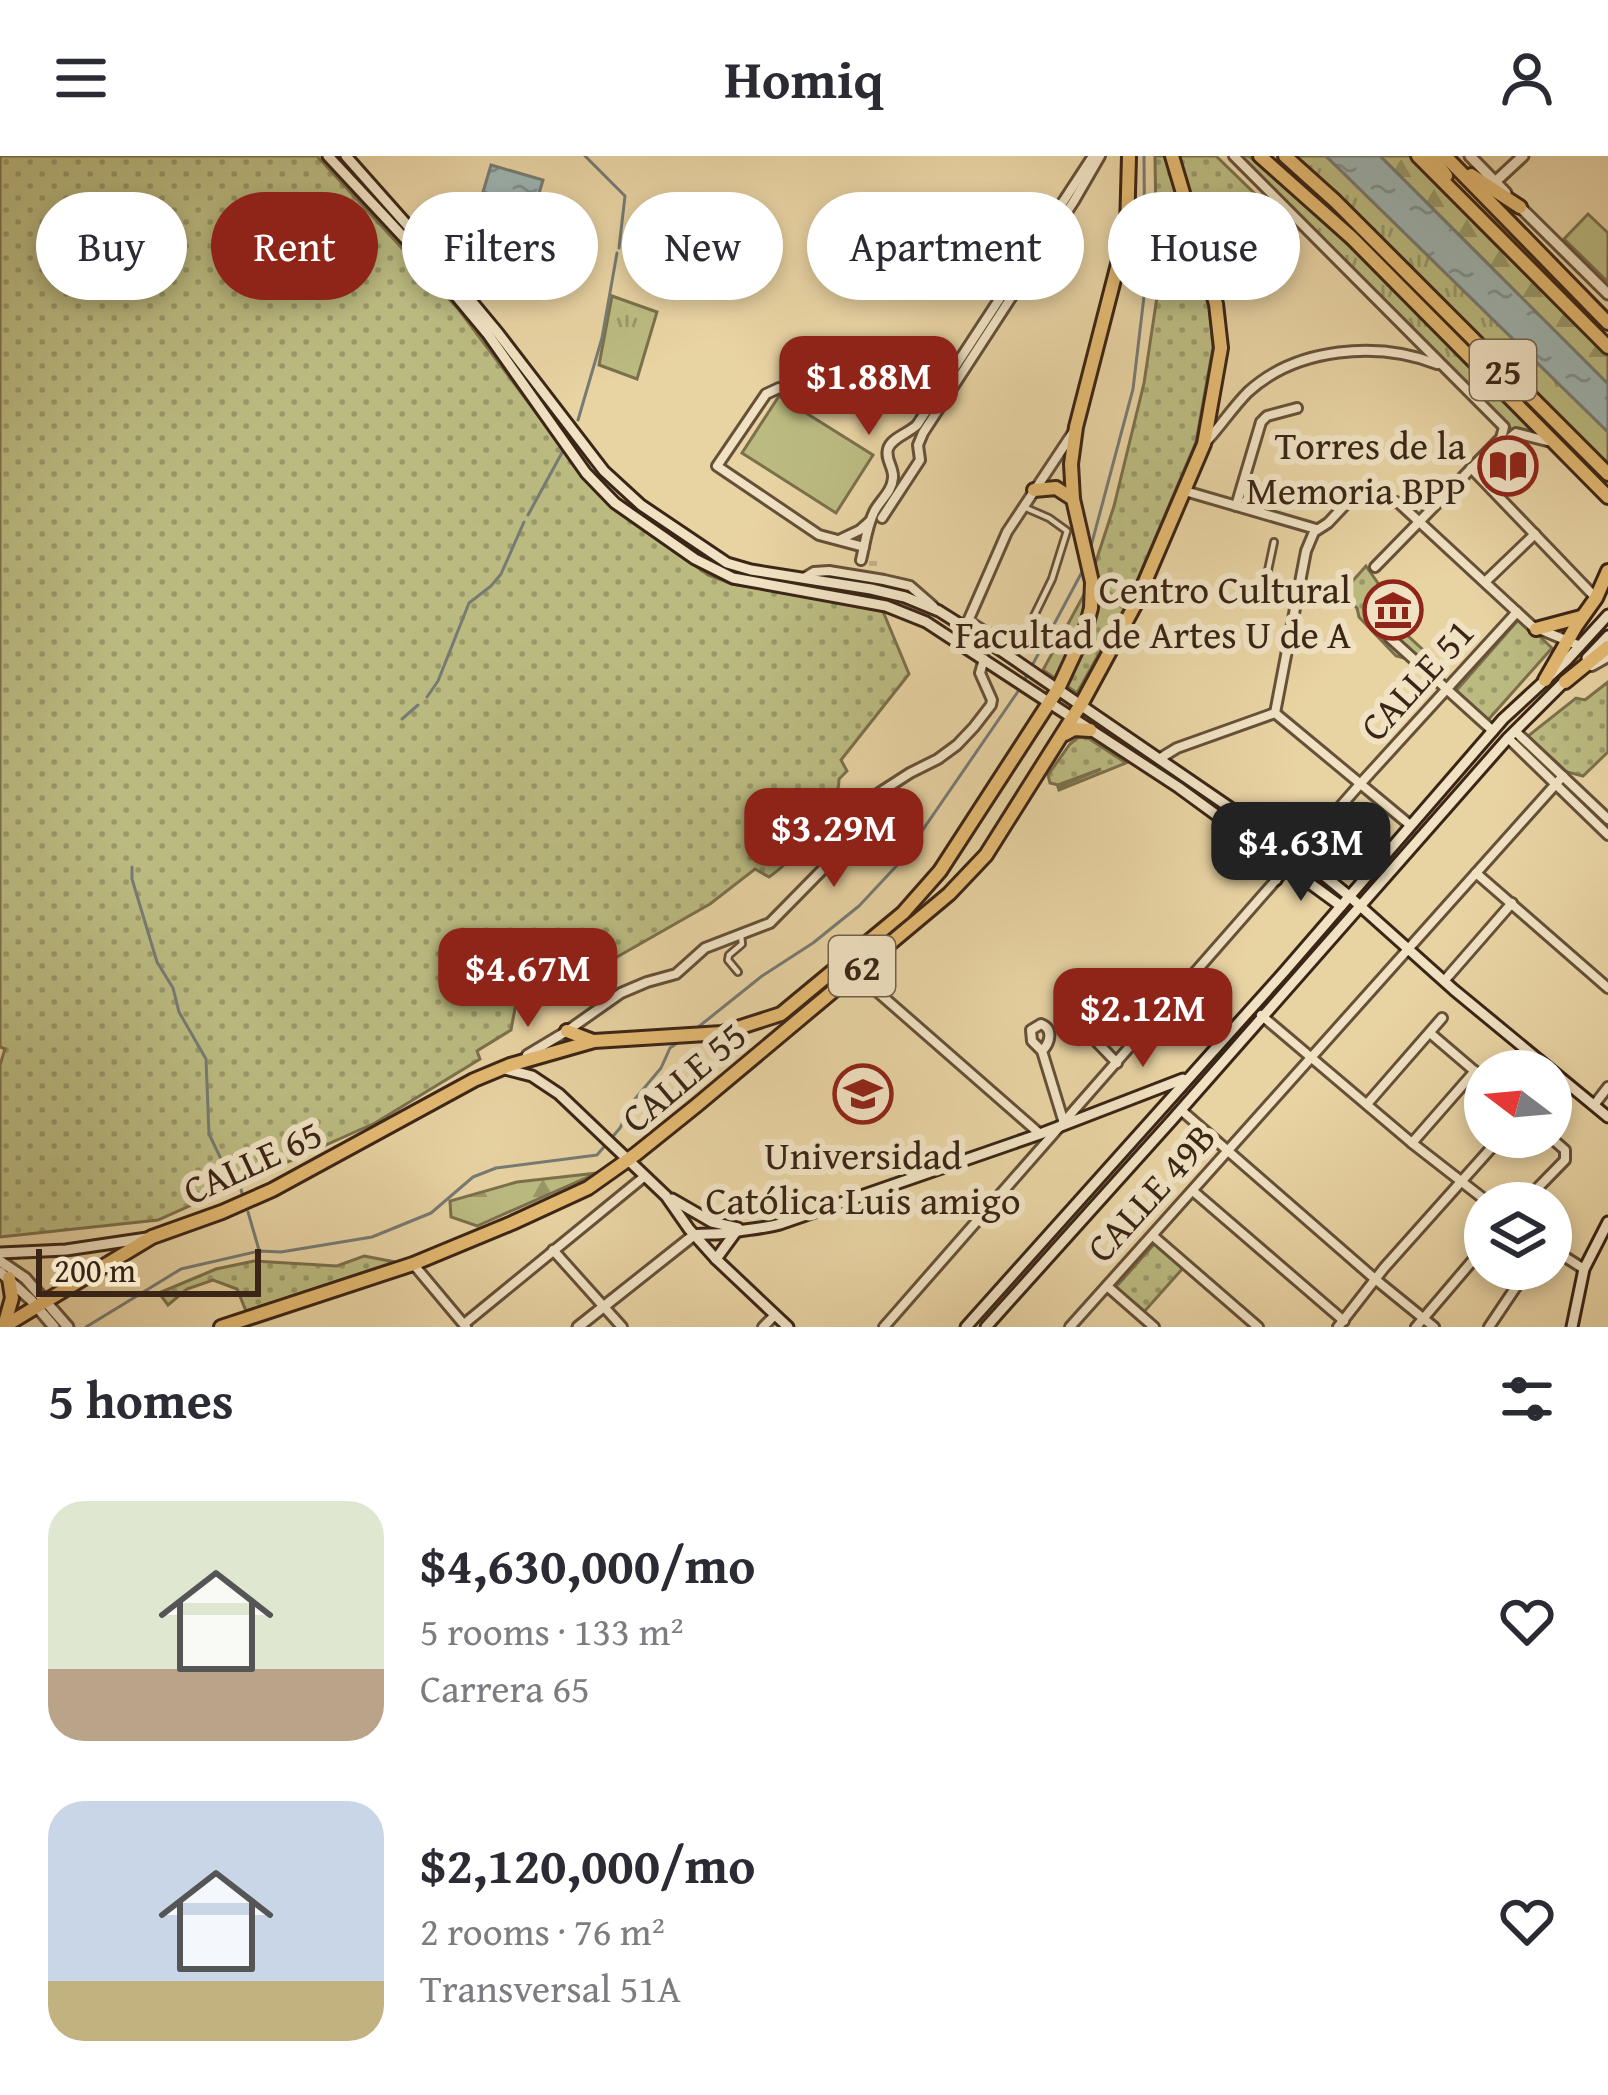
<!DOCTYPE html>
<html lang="en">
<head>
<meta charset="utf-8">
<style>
  body { margin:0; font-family:"Gentium Book Plus",serif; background:#f7f7f7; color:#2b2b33; height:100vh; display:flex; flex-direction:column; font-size:45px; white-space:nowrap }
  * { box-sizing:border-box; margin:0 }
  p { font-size:39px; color:#7c7c81 }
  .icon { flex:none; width:66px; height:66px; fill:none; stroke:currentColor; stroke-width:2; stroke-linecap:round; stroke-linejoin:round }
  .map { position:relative; height:1171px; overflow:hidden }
  .panel { display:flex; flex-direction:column; background:#fff; flex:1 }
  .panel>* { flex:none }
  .hud { position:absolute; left:36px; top:36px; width:1536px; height:108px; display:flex; gap:24px }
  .needle { width:78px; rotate:286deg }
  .fabs { position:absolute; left:1464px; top:894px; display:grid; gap:24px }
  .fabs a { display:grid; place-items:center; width:108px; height:108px; border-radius:50%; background:#fff; box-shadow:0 6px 18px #0003; font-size:60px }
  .scale { position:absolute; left:36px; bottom:30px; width:225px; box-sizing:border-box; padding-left:12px; border:6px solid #3b2516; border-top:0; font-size:33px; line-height:42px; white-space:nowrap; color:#3b2516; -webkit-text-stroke:9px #f0e2c3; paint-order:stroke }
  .price { position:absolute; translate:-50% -102px; padding:0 27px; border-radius:24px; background:#8f2418; color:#fff; font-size:39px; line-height:78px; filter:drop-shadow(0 3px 6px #0008) }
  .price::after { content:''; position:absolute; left:50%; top:72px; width:36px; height:27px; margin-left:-18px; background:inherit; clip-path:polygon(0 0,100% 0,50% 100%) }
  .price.active { background:#222; color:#fff }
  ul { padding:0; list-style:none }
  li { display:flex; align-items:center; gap:36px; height:300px; padding:0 48px }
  li span { display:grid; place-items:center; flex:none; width:336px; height:240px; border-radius:36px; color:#555 }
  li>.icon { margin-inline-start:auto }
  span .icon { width:144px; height:144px; fill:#fffc; stroke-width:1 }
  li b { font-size:51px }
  h2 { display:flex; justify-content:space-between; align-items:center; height:144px; padding:0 48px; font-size:51px }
  .pill { padding:0 42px; border-radius:54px; background:#fff; box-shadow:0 6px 18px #0003; font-size:42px; line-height:108px }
  .pill.active { background:#8f2418; color:#fff }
  header { display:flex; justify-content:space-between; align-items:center; height:156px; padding:0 48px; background:#fff; font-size:54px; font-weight:700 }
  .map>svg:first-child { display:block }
  .grass { fill:url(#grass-tufts); stroke:#7b704c; stroke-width:3 }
  .forest { fill:url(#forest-firs); stroke:#7b704c; stroke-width:3 }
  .park { fill:url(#park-dots); stroke:#7b704c; stroke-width:3 }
  .garden { fill:#bbbb81; stroke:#7b704c; stroke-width:3 }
  .water { fill:url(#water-ripples); stroke:#767b74; stroke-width:3 }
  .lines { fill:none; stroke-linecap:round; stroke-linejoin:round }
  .stream { stroke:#767b74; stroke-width:3 }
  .minor-tunnel { stroke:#c5b087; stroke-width:8; stroke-dasharray:8 4; stroke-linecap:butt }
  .pedestrian-casing { stroke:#665039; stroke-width:10 }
  .minor-casing { stroke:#665039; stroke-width:14 }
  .tertiary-casing { stroke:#665039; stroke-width:15 }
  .secondary-casing { stroke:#3b2516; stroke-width:15 }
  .trunk-casing { stroke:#3b2516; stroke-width:18 }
  .pedestrian { stroke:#f0e2c3; stroke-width:4.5 }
  .minor { stroke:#f0e2c3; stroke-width:8 }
  .tertiary { stroke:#f0e2c3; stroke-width:9 }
  .secondary { stroke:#f0e2c3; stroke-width:9 }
  .trunk { stroke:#e4ba72; stroke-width:12 }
  .labels { text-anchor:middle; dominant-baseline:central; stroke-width:12; stroke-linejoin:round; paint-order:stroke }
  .shield { fill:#f0e2c3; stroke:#715e4a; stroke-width:3 }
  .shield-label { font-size:36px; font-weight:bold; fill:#3b2516 }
  .poi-label { font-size:39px; fill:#3b2516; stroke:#f0e2c3; text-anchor:end }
  .street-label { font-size:39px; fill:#3b2516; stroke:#f0e2c3 }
</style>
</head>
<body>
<header><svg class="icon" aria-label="menu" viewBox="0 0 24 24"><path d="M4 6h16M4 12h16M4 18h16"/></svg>Homiq<svg class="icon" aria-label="person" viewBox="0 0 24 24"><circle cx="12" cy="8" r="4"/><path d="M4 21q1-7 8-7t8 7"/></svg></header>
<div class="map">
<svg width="1608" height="1171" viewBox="0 0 1608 1171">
  <defs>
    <pattern id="grass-tufts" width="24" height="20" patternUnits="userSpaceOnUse" patternTransform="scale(3)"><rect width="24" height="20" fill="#bbbb81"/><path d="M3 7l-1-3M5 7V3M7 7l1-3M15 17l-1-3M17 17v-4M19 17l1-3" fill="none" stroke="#999869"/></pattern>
    <pattern id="forest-firs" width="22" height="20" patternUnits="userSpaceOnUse" patternTransform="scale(3)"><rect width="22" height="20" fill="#bbbb81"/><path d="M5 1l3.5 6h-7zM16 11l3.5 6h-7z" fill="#999869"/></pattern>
    <pattern id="park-dots" width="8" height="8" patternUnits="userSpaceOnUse" patternTransform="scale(3)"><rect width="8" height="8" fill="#bbbb81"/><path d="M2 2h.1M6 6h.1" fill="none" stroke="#999869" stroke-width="1.8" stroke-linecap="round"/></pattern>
    <pattern id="water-ripples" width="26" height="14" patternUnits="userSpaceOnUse" patternTransform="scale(3)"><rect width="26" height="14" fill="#9db4b2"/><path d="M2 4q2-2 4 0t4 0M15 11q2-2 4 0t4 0" fill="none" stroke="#819290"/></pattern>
  </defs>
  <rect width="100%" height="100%" fill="#e8d3a3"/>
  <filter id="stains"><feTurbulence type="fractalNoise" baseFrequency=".00167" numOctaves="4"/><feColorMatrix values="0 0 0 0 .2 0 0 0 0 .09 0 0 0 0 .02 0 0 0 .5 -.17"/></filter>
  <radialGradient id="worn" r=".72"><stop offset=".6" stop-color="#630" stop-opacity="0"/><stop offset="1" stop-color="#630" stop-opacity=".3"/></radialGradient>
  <g class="grass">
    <path d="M1237,0H1249L1303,45L1370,110L1534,277L1510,273Z"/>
    <path d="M1291,0H1326L1608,276V313Z"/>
    <path d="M612,140L657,156L637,223L599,209Z"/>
  </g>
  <g class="forest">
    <path d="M1380,0H1410L1608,199V228Z"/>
    <path d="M597,1017L477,1070L451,1061L450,1045L517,1026Z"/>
  </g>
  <g class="park">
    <path d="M0,0H317L459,154L568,299L594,330L623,358L708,419L732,428L882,453L909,518L841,604L847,615L839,623C840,652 793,705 769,721L755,713L710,748L617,801L611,800L569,823L517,842L511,874L477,895L480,903L375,967L158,1064L0,1081V909L5,893L0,891Z"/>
    <path d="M1155,0H1216L1285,67L1282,83L1197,108L1209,149L1213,191L1196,286L1128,446L1077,537L1043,514L1087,433L1114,350L1144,227L1157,141Z"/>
    <path d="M1366,410L1382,433L1371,446L1443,512L1396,500L1359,461L1357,452L1341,438Z"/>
    <path d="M1520,462L1552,492L1487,565L1455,536Z"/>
    <path d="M1608,526V596L1583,620L1567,616L1528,580L1576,542L1585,544Z"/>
    <path d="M1079,581L1088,582L1126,607L1059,634L1058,631L1101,613L1058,629L1050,627L1048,619L1070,588Z"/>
    <path d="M1156,1086L1184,1111L1143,1157L1115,1132Z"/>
    <path d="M364,1100L395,1106L246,1155L237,1133L213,1124L187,1133L168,1149L159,1137L216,1113L254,1105L337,1110Z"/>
  </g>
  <g class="garden">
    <path d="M1588,58L1608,77V126L1564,83Z"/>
    <path d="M779,240L873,299L836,357L742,297Z"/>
  </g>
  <g class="water">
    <path d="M1326,0H1380L1608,228V276Z"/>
    <path d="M491,9L543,24L535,51L483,36Z"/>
  </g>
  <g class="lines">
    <g class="stream">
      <path d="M585,0L625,40L619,92"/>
      <path d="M578,264L602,182L617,97"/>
      <path d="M528,359L564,293"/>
      <path d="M1090,394L1133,233L1145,132L1144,0"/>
      <path d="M427,541L438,525L469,447L491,430L501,418L524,366"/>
      <path d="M402,563L418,549"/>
      <path d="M132,711V723L157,806L173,832L179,856L206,903L209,978L222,1005L236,1016L242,1037"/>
      <path d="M697,872L762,820L813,787L859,750L902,704L1019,534L1083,414"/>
      <path d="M248,1056L259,1094"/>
      <path d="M86,1171L181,1113L259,1095L281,1096L372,1081L431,1057L473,1021L496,1012L597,999L620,972L635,943L661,912L670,892L680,885"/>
    </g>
    <path class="minor-tunnel" d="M873,405V410"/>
    <defs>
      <g id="pedestrian">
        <path d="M1026,352L1049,362L1067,375L1052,423L1034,460"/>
        <path d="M1267,419L1274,386"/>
        <path d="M972,465L995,480L1015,488"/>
        <path d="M738,816L728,804L729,799L742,788L741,780"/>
      </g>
      <g id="minor">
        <path d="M1234,0L1504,271L1501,282L1375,411"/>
        <path d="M796,239L779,232L766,238L717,310L819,379L864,391"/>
        <path d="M1205,287C1220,271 1233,251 1248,236C1297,191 1378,185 1437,208"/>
        <path d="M1501,289L1516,277L1547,285"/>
        <path d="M1471,312L1595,441"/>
        <path d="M1185,335L1316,373"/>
        <path d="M1236,350L1261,266L1267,260L1297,252"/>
        <path d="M882,362L920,304L918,289L923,277L1074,45L1100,0"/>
        <path d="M841,383L860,374L869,366"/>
        <path d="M861,404C865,388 867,370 874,356C880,344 892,336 893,322C894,311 885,304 888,293C891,282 909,277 917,269L1093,0"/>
        <path d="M804,422L814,416L829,415L884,424L910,430L933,450"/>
        <path d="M1485,426L1535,378"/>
        <path d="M965,472L1007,376L1074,275"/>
        <path d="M1389,481L1493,575"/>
        <path d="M1592,510L1608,501"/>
        <path d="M1275,557L1306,395L1314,376L1328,367L1358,335L1399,347L1532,470L1580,490"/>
        <path d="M1275,557L1410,669"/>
        <path d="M1515,575L1608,663"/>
        <path d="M1508,582L1608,679"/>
        <path d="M1159,603L1177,592L1275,557"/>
        <path d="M1476,717L1608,832"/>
        <path d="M856,817L1040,978"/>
        <path d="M1444,825L1512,747"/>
        <path d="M1105,859L1093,847L1112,826L1125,838L1091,880L1117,907"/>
        <path d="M1261,859L1412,987L1489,1047"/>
        <path d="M1430,877L1485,924"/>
        <path d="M1042,895C1050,887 1054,873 1041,868L1031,874L1032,885L1042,895L1064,967"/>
        <path d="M527,899L567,875L621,837L647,826L676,818L705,792L770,767L828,708L879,637L910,617L938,603L957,589L974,571L991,549L992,544L980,517L984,503"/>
        <path d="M1367,948L1442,862"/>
        <path d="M1594,949L1608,931"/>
        <path d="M1181,954L1375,1123L1434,1171"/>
        <path d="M1412,987L1475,915"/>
        <path d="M1193,1035L1344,1165"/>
        <path d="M1523,1047L1565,1004V994L1550,981"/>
        <path d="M1153,1080L1258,1171"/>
        <path d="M1551,1092L1584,1113"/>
        <path d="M553,1094L622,1171"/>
        <path d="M414,1109L466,1171"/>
        <path d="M1107,1130L1154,1171"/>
        <path d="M464,1168L645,1020"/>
        <path d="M763,1171L775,1159"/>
        <path d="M884,1171L1361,627L1517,456"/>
        <path d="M1070,1171L1563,620"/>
        <path d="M1338,1171L1384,1112L1501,981"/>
        <path d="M1416,1171L1485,1090"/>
        <path d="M1489,1171L1528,1113"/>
      </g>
      <g id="tertiary">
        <path d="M1470,0L1506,37"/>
        <path d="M1495,26L1523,0"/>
        <path d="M1518,49L1608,138"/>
        <path d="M0,1105L25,1122L68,1171"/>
        <path d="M0,1116L31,1144L54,1171"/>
        <path d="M578,1171L694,1079"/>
      </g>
      <g id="secondary">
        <path d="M328,0L437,117L487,177L586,317L615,347L695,403L733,422L886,450L926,466L1178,631L1341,750"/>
        <path d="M346,0L424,88L498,177L604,315L641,349L727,407L751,414L871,433L905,441L939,455L993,489L1299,699L1349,740L1454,834L1608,961"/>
        <path d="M1587,502L1608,480"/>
        <path d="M1276,705L1279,716L1276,724"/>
        <path d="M501,912L532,920L559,938L666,1040L689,1073L716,1103L788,1171"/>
        <path d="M672,1043L712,1066L738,1072"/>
        <path d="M694,1079C705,1077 716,1079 727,1077C744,1073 762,1073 780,1068L1040,978L1183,923"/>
        <path d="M0,1097L66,1094L147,1082"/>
        <path d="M716,1103L735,1077"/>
        <path d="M966,1171L1284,816L1503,563L1567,504L1608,459"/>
        <path d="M986,1171L1172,964L1508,582L1567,523"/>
        <path d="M1572,1171L1584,1113L1608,1066"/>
      </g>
      <g id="trunk">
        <path d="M1260,0L1352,82L1608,341"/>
        <path d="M1285,0L1335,45L1608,318"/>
        <path d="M1418,0L1608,191"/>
        <path d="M1432,0L1446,20"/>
        <path d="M1445,0L1608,167"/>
        <path d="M1471,19L1520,51"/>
        <path d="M1034,334L1056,332L1073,343"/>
        <path d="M1536,473L1581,461"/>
        <path d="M1545,524L1576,470L1596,442L1608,415"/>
        <path d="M1565,526L1608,491"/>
        <path d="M1065,578L1074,573L1090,574"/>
        <path d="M567,875L593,885"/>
        <path d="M4,1170L12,1142L9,1122"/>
        <path d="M3,1171L152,1081L222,1056L272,1034L474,924L510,909L594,885L722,877L781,858L903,757L940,715L1058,533L1085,475L1091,452L1092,426L1073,343L1071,308L1076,271L1127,73L1129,0"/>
        <path d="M221,1171L413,1108L512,1067L588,1032L636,998L697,949L949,738L986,699L1083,545L1135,449L1204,288L1221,192L1216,148L1172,0"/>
      </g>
    </defs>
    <use href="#pedestrian" class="pedestrian-casing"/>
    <use href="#minor" class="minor-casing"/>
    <use href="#tertiary" class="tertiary-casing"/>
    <use href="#secondary" class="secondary-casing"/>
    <use href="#trunk" class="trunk-casing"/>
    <use href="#pedestrian" class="pedestrian"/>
    <use href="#minor" class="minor"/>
    <use href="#tertiary" class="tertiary"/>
    <use href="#secondary" class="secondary"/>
    <use href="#trunk" class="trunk"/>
  </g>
  <defs>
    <symbol id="library-ring" viewBox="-11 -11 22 22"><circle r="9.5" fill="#f0e2c3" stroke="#8f2418" stroke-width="1.5"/><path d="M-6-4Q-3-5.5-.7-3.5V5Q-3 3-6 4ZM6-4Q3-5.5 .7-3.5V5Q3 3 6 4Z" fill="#8f2418"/></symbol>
    <symbol id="museum-ring" viewBox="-11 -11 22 22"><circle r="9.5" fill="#f0e2c3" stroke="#8f2418" stroke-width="1.5"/><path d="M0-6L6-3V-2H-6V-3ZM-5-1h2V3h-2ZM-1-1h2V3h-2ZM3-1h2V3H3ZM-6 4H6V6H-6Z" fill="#8f2418"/></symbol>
    <symbol id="university-ring" viewBox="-11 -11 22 22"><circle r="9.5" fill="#f0e2c3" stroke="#8f2418" stroke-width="1.5"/><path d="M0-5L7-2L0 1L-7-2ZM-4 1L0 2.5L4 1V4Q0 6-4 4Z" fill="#8f2418"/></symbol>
  </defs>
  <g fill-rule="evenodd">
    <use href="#library-ring" x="1475" y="277" width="66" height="66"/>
    <use href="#museum-ring" x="1360" y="421" width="66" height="66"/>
    <use href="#university-ring" x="830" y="905" width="66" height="66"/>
  </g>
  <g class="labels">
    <g class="shield">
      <rect x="1470" y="184" width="66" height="60" rx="9"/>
      <rect x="829" y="780" width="66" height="60" rx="9"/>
    </g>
    <g class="shield-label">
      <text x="1503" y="214">25</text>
      <text x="862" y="810">62</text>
    </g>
    <g class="poi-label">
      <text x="1466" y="288">Torres de la<tspan x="1466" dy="45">Memoria BPP</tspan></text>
      <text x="1351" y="432">Centro Cultural<tspan x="1351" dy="45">Facultad de Artes U de A</tspan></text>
      <text x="863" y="998" text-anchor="middle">Universidad<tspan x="863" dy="45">Católica Luis amigo</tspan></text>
    </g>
    <g class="street-label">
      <text transform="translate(1416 523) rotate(-48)">CALLE 51</text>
      <text transform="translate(683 920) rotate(-40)">CALLE 55</text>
      <text transform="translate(252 1005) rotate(-25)">CALLE 65</text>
      <text transform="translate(1150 1036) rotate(-48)">CALLE 49B</text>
    </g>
  </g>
  <rect width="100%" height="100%" filter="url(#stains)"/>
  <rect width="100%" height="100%" fill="url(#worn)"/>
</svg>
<div class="fabs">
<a><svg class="needle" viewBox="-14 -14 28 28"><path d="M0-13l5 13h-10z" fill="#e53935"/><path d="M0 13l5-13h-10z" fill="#7c7c81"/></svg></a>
<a><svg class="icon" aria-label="layers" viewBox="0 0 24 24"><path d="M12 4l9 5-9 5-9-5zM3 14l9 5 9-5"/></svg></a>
</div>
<div class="scale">200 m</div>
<b class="price" style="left:869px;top:282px">$1.88M</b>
<b class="price" style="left:834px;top:734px">$3.29M</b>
<b class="price active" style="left:1301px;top:748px">$4.63M</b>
<b class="price" style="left:528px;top:874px">$4.67M</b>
<b class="price" style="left:1143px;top:914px">$2.12M</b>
<div class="hud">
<a class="pill">Buy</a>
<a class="pill active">Rent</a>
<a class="pill">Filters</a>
<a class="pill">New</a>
<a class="pill">Apartment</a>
<a class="pill">House</a>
</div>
</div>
<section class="panel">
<h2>5 homes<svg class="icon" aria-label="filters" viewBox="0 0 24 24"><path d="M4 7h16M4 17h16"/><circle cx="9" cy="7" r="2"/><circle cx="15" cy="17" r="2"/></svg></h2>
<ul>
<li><span style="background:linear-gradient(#dfe7d0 70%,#b9a48a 0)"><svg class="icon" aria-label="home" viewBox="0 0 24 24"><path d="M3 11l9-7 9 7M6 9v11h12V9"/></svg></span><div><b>$4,630,000/mo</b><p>5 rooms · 133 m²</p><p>Carrera 65</p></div><svg class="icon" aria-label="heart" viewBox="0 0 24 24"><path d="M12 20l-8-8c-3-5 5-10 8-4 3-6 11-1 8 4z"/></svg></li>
<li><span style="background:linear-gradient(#c9d6e8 75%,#c2b280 0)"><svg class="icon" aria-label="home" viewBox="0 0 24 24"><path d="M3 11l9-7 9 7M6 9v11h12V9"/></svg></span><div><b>$2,120,000/mo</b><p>2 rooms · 76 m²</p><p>Transversal 51A</p></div><svg class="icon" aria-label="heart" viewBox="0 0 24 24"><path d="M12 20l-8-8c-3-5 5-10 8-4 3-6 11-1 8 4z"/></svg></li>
</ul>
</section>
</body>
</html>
